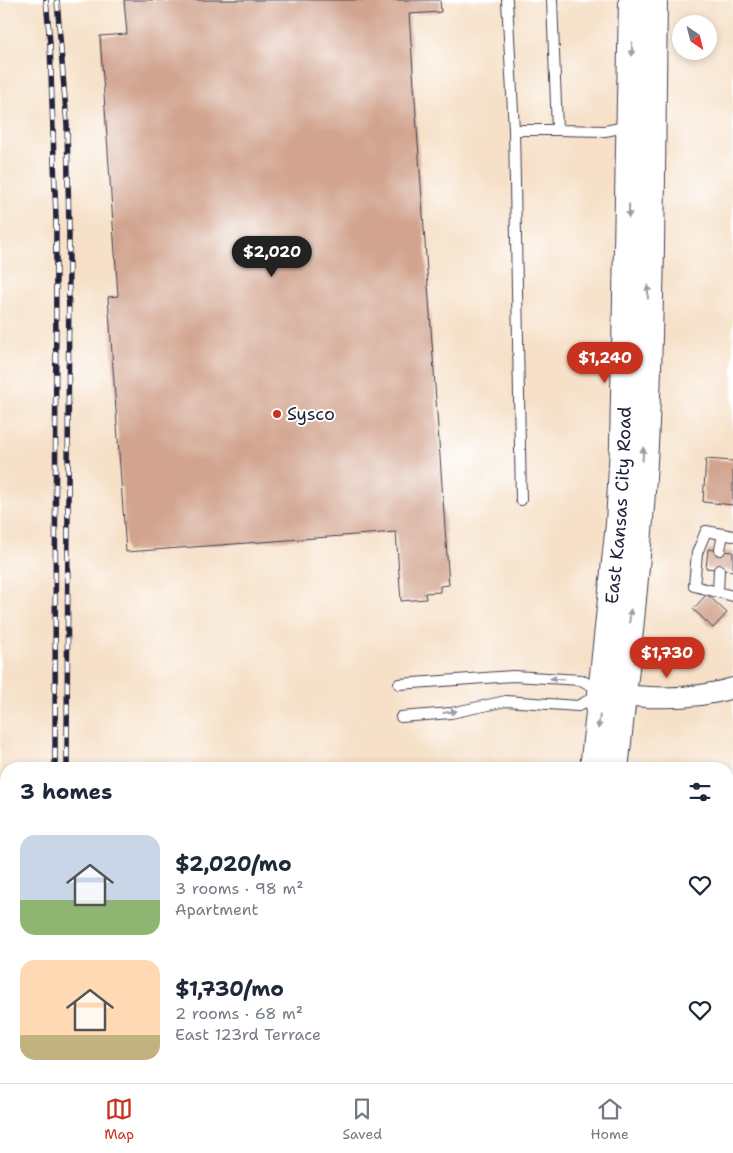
<!DOCTYPE html>
<html lang="en">
<head>
<meta charset="utf-8">
<style>
  body { margin:0; font-family:"Shantell Sans",sans-serif; background:#f6f6f7; color:#1f2937; height:100vh; display:flex; flex-direction:column; font-size:19px; white-space:nowrap }
  * { box-sizing:border-box; margin:0 }
  p { font-size:16px; color:#747a83 }
  .icon { flex:none; width:28px; height:28px; fill:none; stroke:currentColor; stroke-width:2; stroke-linecap:round; stroke-linejoin:round }
  .map { position:relative; flex:1; overflow:hidden }
  .drawer { position:absolute; left:0px; top:762px; width:734px; height:321px; display:flex; flex-direction:column; background:#fff; border-radius:20px 20px 0 0; box-shadow:0 2px 8px #0003 }
  .drawer>* { flex:none }
  .needle { width:32px; rotate:145deg }
  .buttons { position:absolute; left:672px; top:15px; display:grid; gap:10px }
  .buttons a { display:grid; place-items:center; width:45px; height:45px; border-radius:50%; background:#fff; box-shadow:0 2px 8px #0003; font-size:25px }
  .price { position:absolute; translate:-50% -42px; padding:0 11px; border-radius:18px; background:#c8321e; color:#fff; font-size:16px; line-height:32px; filter:drop-shadow(0 1px 2px #0008) }
  .price::after { content:''; position:absolute; left:50%; top:30px; width:15px; height:11px; margin-left:-8px; background:inherit; clip-path:polygon(0 0,100% 0,50% 100%) }
  .price.selected { background:#222; color:#fff }
  ul { padding:0; list-style:none }
  li { display:flex; align-items:center; gap:15px; height:125px; padding:0 20px }
  li span { display:grid; place-items:center; flex:none; width:140px; height:100px; border-radius:15px; color:#555 }
  li>.icon { margin-inline-start:auto }
  span .icon { width:60px; height:60px; fill:#fffc; stroke-width:1 }
  li b { font-size:21px }
  h2 { display:flex; justify-content:space-between; align-items:center; height:60px; padding:0 20px; font-size:21px }
  .tab-bar { display:flex; justify-content:space-around; align-items:center; height:70px; border-top:1px solid #e0e1e3; background:#fff; font-size:14px; color:#747a83 }
  .tab-bar a { display:grid; justify-items:center; gap:2px }
  .tab-bar .selected { color:#c8321e }
  .map>svg:first-child { display:block }
  .building { fill:#d2a48f }
  .lines { fill:none; stroke-linecap:round; stroke-linejoin:round }
  .service-casing { stroke:#423e50; stroke-width:12 }
  .minor-casing { stroke:#423e50; stroke-width:22 }
  .secondary-casing { stroke:#423e50; stroke-width:30 }
  .service { stroke:#fff; stroke-width:10 }
  .minor { stroke:#fff; stroke-width:20 }
  .secondary { stroke:#fff; stroke-width:28 }
  .rail-casing { stroke:#22223b; stroke-width:5.5 }
  .rail { stroke:#fff; stroke-width:4; stroke-dasharray:11; stroke-linecap:butt }
  .oneway { fill:#9c9ca7 }
  .poi-dot { fill:#c8321e; stroke:#fff; stroke-width:2 }
  .labels { text-anchor:middle; dominant-baseline:central; stroke-width:4; stroke-linejoin:round; paint-order:stroke }
  .poi-label { font-size:18px; fill:#22223b; stroke:#fff; text-anchor:start }
  .street-label { font-size:18px; fill:#22223b; stroke:#fff }
</style>
</head>
<body>
<div class="map">
<svg width="733" height="1083" viewBox="0 0 733 1083">
  <rect width="100%" height="100%" fill="#fff"/>
  <filter id="ink" filterUnits="userSpaceOnUse"><feTurbulence type="fractalNoise" baseFrequency=".02" numOctaves="2"/><feDisplacementMap in="SourceGraphic" scale="10" xChannelSelector="R" yChannelSelector="G"/><feConvolveMatrix kernelMatrix="1 2 1 2 8 2 1 2 1" color-interpolation-filters="sRGB"/></filter>
  <filter id="wash" filterUnits="userSpaceOnUse"><feTurbulence type="fractalNoise" baseFrequency=".0096" numOctaves="4" result="noise"/><feDisplacementMap in="SourceGraphic" scale="20" xChannelSelector="R" yChannelSelector="G"/><feGaussianBlur stdDeviation="1.12" result="paint"/><feColorMatrix in="noise" values="0 0 0 0 0 0 0 0 0 0 0 0 0 0 0 0 0 1.4 0 .05"/><feComposite in="paint" operator="in"/></filter>
  <g filter="url(#wash)">
    <rect width="100%" height="100%" fill="#f6e0c7"/>
    <g id="blocks">
      <g class="building">
        <path d="M124,0H440L441,12L409,14L449,585L440,586V592L425,593L426,599L401,601L396,532L126,552L108,297L118,296L100,36L127,34Z"/>
        <path d="M706,459L733,461V505L703,502Z"/>
        <path d="M708,549L733,552V571L706,568Z"/>
        <path d="M707,594L727,613L713,628L693,609Z"/>
        <path d="M728,851L733,852V1009H728Z"/>
        <path d="M370,1078H426L429,1083H368L366,1080Z"/>
      </g>
    </g>
  </g>
  <g filter="url(#ink)">
    <use href="#blocks" fill-opacity="0" stroke="#423e50" stroke-width="1"/>
    <g class="lines">
      <defs>
        <g id="service">
          <path d="M507,0L514,130"/>
          <path d="M552,0L557,130L605,131L630,126"/>
          <path d="M521,500L514,130H557"/>
          <path d="M733,536L706,531L697,553L694,586L733,596"/>
          <path d="M720,550L723,534"/>
          <path d="M718,592L719,570"/>
          <path d="M399,684L513,676L581,680L600,690"/>
          <path d="M401,717L451,713L506,701L578,706L600,694"/>
          <path d="M522,1078L527,1083"/>
          <path d="M218,1083L225,1078"/>
          <path d="M286,1083L294,1078"/>
        </g>
        <path id="minor" d="M608,693C649,699 694,700 733,688"/>
        <g id="secondary">
          <path id="s1" d="M594,769L620,524L624,446L633,0"/>
          <path d="M614,769C626,661 638,553 644,445C651,297 651,148 653,0"/>
          <path d="M542,1083L544,1078"/>
        </g>
      </defs>
      <use href="#service" class="service-casing"/>
      <use href="#minor" class="minor-casing"/>
      <use href="#secondary" class="secondary-casing"/>
      <use href="#service" class="service"/>
      <use href="#minor" class="minor"/>
      <use href="#secondary" class="secondary"/>
      <defs>
        <g id="rail">
          <path d="M46,0L50,43L56,219L55,769"/>
          <path d="M57,0L67,125L69,229L67,769"/>
          <path d="M54,1083V1078"/>
          <path d="M65,1083V1078"/>
        </g>
      </defs>
      <use href="#rail" class="rail-casing"/>
      <use href="#rail" class="rail"/>
    </g>
    <defs><path id="oneway-solid" d="M-6-.8H1V-3.2L6.5 0L1 3.2V.8H-6Z" transform="scale(1.25)"/></defs>
    <g class="oneway">
      <use href="#oneway-solid" transform="translate(632 49) rotate(91)"/>
      <use href="#oneway-solid" transform="translate(629 211) rotate(91)"/>
      <use href="#oneway-solid" transform="translate(648 292) rotate(-89)"/>
      <use href="#oneway-solid" transform="translate(643 454) rotate(-87)"/>
      <use href="#oneway-solid" transform="translate(630 616) rotate(-84)"/>
      <use href="#oneway-solid" transform="translate(557 679) rotate(-176)"/>
      <use href="#oneway-solid" transform="translate(450 712) rotate(-8)"/>
      <use href="#oneway-solid" transform="translate(599 722) rotate(97)"/>
    </g>
  </g>
  <circle class="poi-dot" cx="277" cy="414" r="5"/>
  <g class="labels">
    <g class="poi-label">
      <text x="287" y="414">Sysco</text>
    </g>
    <g class="street-label">
      <text stroke="none"><textPath href="#s1" startOffset="265">East Kansas City Road</textPath></text>
    </g>
  </g>
</svg>
<div class="buttons">
<a><svg class="needle" viewBox="-14 -14 28 28"><path d="M0-13l5 13h-10z" fill="#e53935"/><path d="M0 13l5-13h-10z" fill="#747a83"/></svg></a>
</div>
<b class="price selected" style="left:272px;top:278px">$2,020</b>
<b class="price" style="left:605px;top:384px">$1,240</b>
<b class="price" style="left:667px;top:679px">$1,730</b>
<section class="drawer">
<h2>3 homes<svg class="icon" aria-label="filters" viewBox="0 0 24 24"><path d="M4 7h16M4 17h16"/><circle cx="9" cy="7" r="2"/><circle cx="15" cy="17" r="2"/></svg></h2>
<ul>
<li><span style="background:linear-gradient(#c9d6e8 65%,#8fb573 0)"><svg class="icon" aria-label="home" viewBox="0 0 24 24"><path d="M3 11l9-7 9 7M6 9v11h12V9"/></svg></span><div><b>$2,020/mo</b><p>3 rooms · 98 m²</p><p>Apartment</p></div><svg class="icon" aria-label="heart" viewBox="0 0 24 24"><path d="M12 20l-8-8c-3-5 5-10 8-4 3-6 11-1 8 4z"/></svg></li>
<li><span style="background:linear-gradient(#ffd9b3 75%,#c2b280 0)"><svg class="icon" aria-label="home" viewBox="0 0 24 24"><path d="M3 11l9-7 9 7M6 9v11h12V9"/></svg></span><div><b>$1,730/mo</b><p>2 rooms · 68 m²</p><p>East 123rd Terrace</p></div><svg class="icon" aria-label="heart" viewBox="0 0 24 24"><path d="M12 20l-8-8c-3-5 5-10 8-4 3-6 11-1 8 4z"/></svg></li>
</ul>
</section>
</div>
<nav class="tab-bar">
<a class="selected"><svg class="icon" aria-label="map" viewBox="0 0 24 24"><path d="M3 6l6-2 6 2 6-2v14l-6 2-6-2-6 2zM9 4v14M15 6v14"/></svg>Map</a>
<a><svg class="icon" aria-label="saved" viewBox="0 0 24 24"><path d="M7 4h10v16l-5-4-5 4z"/></svg>Saved</a>
<a><svg class="icon" aria-label="home" viewBox="0 0 24 24"><path d="M3 11l9-7 9 7M6 9v11h12V9"/></svg>Home</a>
</nav>
</body>
</html>
